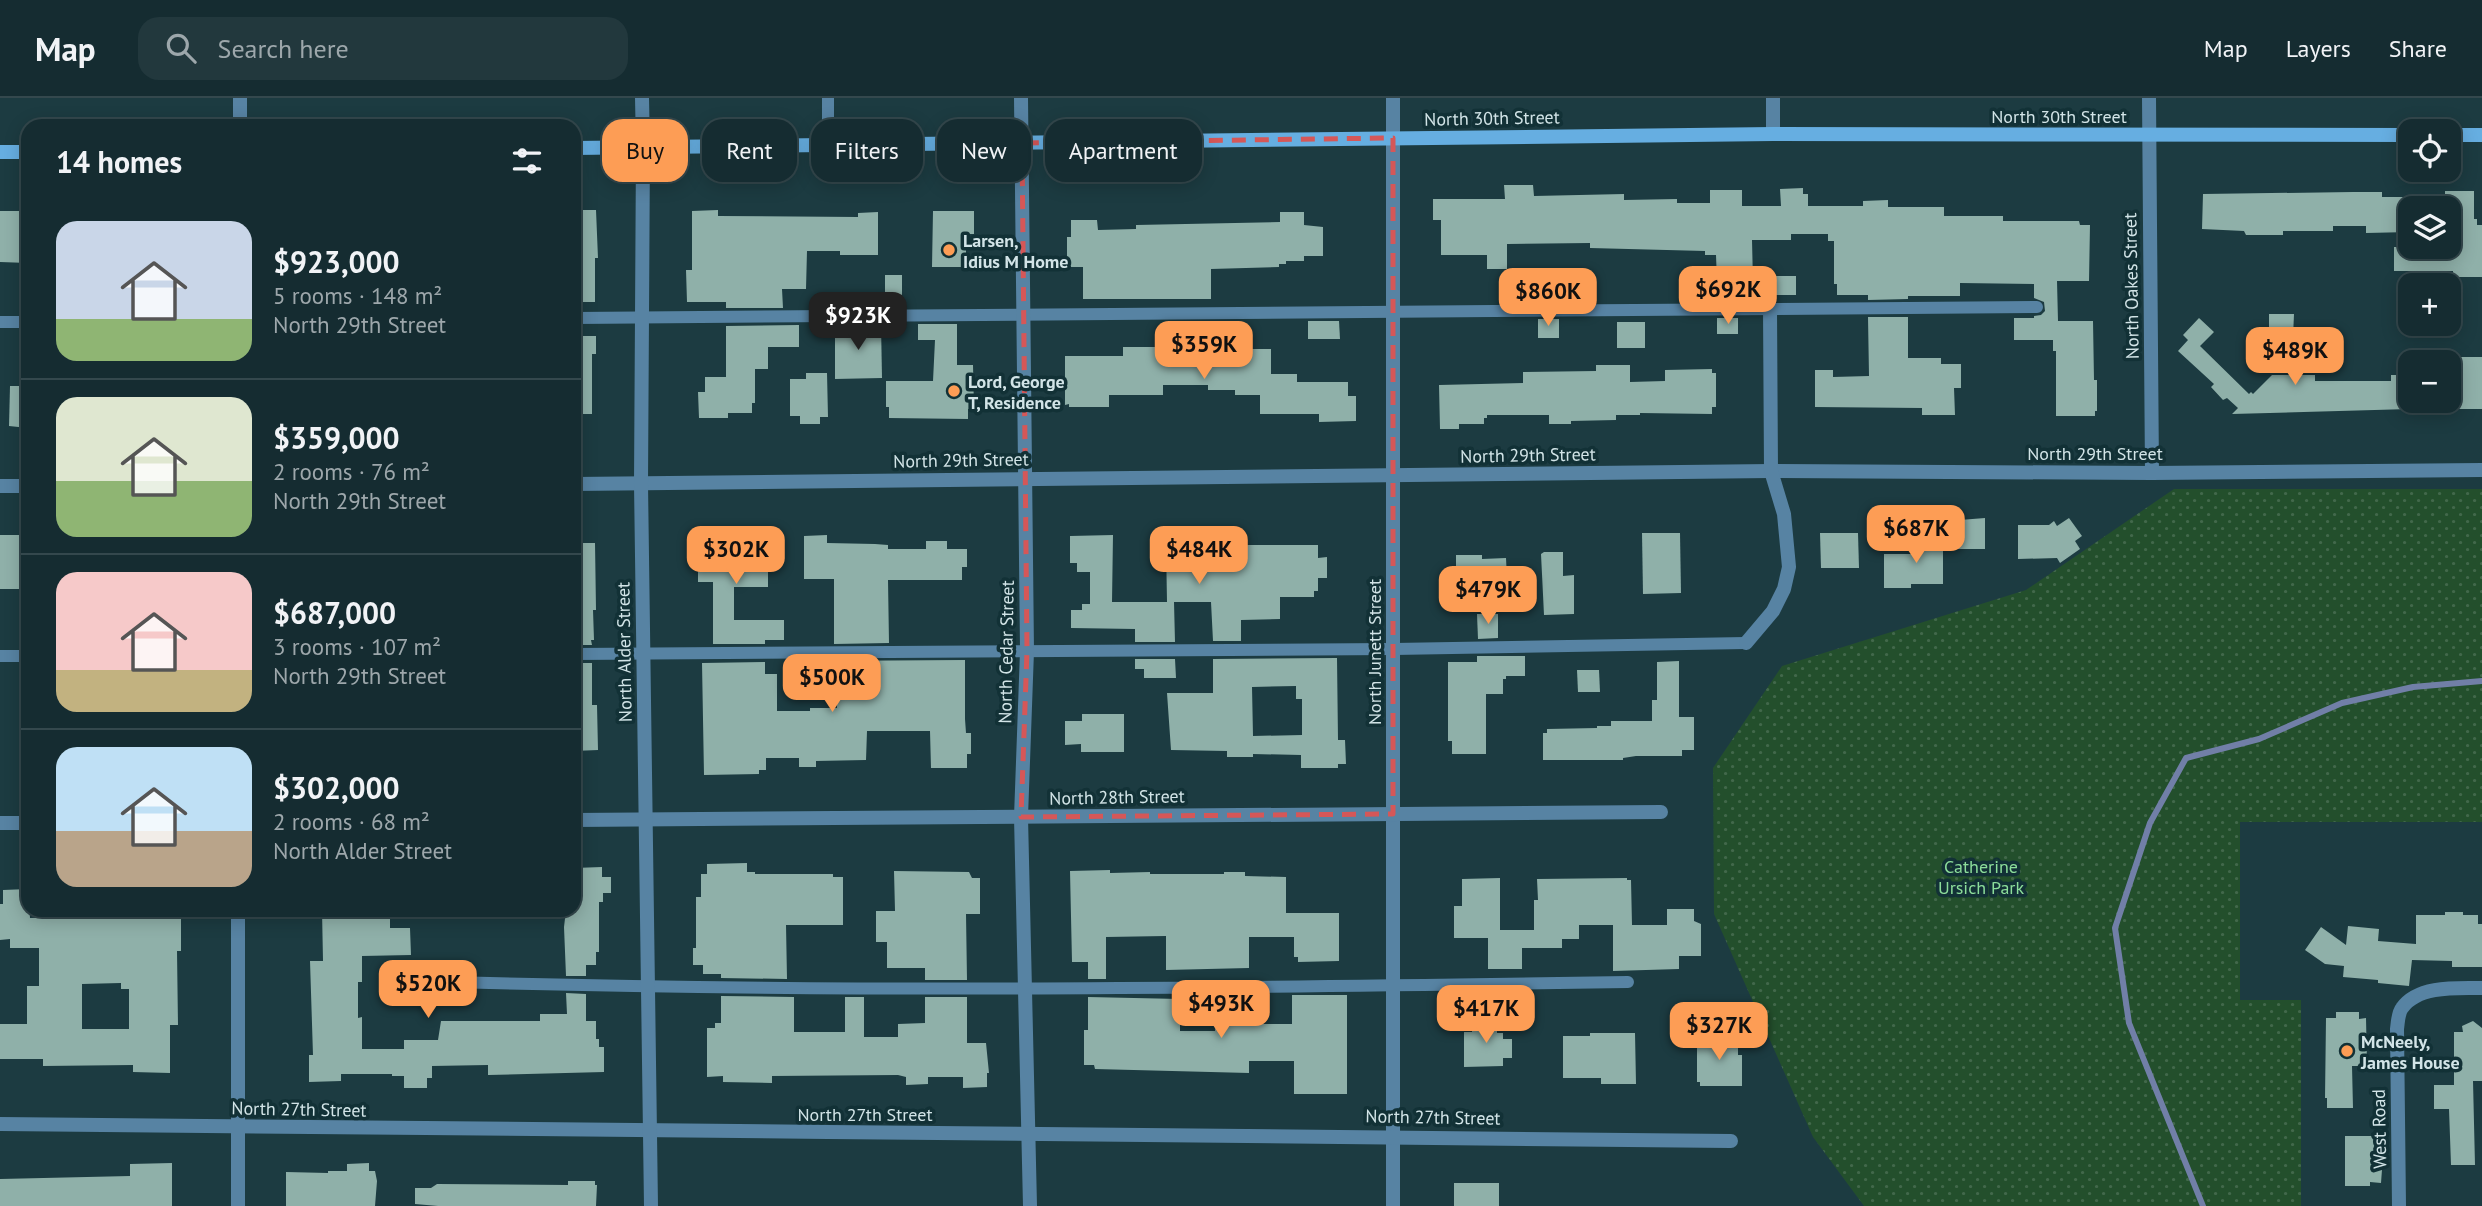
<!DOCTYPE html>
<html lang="en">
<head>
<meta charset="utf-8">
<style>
  body { margin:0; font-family:"PT Sans",sans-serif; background:#22383d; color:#f1f3f6; height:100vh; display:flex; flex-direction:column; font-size:26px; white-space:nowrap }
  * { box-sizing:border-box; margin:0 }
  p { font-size:23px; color:#9da7ab }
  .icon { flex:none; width:38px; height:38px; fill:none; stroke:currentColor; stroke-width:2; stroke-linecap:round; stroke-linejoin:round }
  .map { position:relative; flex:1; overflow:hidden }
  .side { position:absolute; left:21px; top:21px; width:560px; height:798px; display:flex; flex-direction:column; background:#152c31; border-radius:21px; box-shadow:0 4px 18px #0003,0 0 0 2px #34484d }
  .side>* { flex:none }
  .guide { position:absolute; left:602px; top:21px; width:665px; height:63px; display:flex; gap:14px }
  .fabs { position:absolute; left:2398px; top:21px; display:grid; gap:14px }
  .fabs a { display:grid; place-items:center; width:63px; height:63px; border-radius:14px; background:#152c31; box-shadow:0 4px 18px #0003,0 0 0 2px #34484d; font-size:35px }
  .price { position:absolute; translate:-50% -60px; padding:0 16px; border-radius:14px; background:#fd9d55; color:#111; font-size:23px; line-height:46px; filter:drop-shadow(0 2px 4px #0008) }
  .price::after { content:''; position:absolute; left:50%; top:42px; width:21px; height:16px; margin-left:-10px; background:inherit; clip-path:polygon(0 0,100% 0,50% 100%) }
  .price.current { background:#222; color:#fff }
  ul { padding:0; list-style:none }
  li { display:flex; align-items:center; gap:21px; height:175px; padding:0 35px }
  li+li { border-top:2px solid #34484d }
  li span { display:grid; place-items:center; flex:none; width:196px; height:140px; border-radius:21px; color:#555 }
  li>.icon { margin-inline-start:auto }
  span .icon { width:84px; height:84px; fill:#fffc; stroke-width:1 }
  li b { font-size:30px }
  h2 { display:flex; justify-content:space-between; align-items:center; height:84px; padding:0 35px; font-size:30px }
  .chip { padding:0 24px; border-radius:21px; background:#152c31; box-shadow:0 4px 18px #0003,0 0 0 2px #34484d; font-size:24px; line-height:63px }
  .chip.current { background:#fd9d55; color:#111 }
  header { display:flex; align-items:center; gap:42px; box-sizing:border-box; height:98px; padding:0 35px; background:#152c31; border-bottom:2px solid #34484d }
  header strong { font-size:33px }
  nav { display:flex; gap:38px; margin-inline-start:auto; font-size:24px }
  .search { width:490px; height:63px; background:#22383d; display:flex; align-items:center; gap:18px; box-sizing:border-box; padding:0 24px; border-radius:21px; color:#9da7ab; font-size:26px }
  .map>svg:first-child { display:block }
  .grass { fill:url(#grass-dots) }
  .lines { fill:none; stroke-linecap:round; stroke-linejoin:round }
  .stream { stroke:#717fa7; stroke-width:6 }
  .building { fill:#8fb0a9; fill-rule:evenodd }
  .service { stroke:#5783a3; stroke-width:12 }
  .minor { stroke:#5783a3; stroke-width:14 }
  .tertiary { stroke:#5783a3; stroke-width:14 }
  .secondary { stroke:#66aee1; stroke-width:14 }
  .marked { fill:none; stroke:#d55758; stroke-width:5; stroke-dasharray:14 9; stroke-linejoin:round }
  .poi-dot { fill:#fd9d55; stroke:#123136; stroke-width:2.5 }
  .labels { text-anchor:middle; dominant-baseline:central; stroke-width:7; stroke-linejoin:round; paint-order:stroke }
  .street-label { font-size:18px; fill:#d2e4e7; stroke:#123136 }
  .poi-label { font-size:18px; font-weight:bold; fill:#d2e4e7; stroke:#123136; text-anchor:start }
  .park-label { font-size:18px; fill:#8cdd9a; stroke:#123136 }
</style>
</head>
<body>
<header>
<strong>Map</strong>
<div class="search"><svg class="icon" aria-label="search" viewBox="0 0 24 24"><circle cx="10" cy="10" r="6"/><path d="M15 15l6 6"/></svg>Search here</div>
<nav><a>Map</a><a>Layers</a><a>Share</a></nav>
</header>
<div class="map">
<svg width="2482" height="1108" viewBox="0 0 2482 1108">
  <defs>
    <pattern id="grass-dots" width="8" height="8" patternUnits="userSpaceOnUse" patternTransform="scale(1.75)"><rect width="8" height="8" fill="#234f2c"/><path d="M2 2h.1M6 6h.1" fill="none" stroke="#42684b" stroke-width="1.8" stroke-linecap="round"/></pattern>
  </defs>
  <rect width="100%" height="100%" fill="#1c3b41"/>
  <path class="grass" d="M2174,391H2482V724H2240V902H2301V1108H1864L1813,1039L1714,816L1713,670L1782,568L2026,492Z"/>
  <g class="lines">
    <path class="stream" d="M2203,1108L2129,925L2115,830L2150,725L2186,660L2259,641L2342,605L2413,589L2482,583"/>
  </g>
  <g class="building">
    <path d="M1504,87H1533L1534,98L1624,96V102L1677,101V105H1710V92H1742V108H1781L1780,91L1803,90V96H1808V108H1863V103L1888,102V109H1944V118H2003V123H2079L2080,127H2090L2089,183H2057L2058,223H2093L2094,282H2097V313H2095V318H2056V253H2053V242H2014V220H2034V218L2041,217L2045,213L2044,204L2034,200V186L1960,185V198H1908V201L1868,202V197H1837V186H1834V143H1828V136H1791V142H1752L1753,184H1717L1716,157H1705V153L1590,150V145L1507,146V171H1487V157H1441V122H1433V101H1505Z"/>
    <path d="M2445,93H2474V121H2477V127H2482V179H2453V173H2394V149H2448V110H2445Z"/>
    <path d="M2353,94H2382V99H2410V134L2366,135V128H2333V133H2283V137H2246L2244,133L2202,131L2203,96Z"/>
    <path d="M574,112H596L598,160H595V204H574Z"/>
    <path d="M718,112V118L858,119V115L878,114V157H840V153H807L806,191H782L783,210H726V204H687L686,172H692V113Z"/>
    <path d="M0,113H28V165L0,164Z"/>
    <path d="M933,113H974V136H966V169H932Z"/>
    <path d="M1280,114H1304V127L1323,129V158H1304V163H1286V166H1279V169L1211,171V201H1083V169H1067V139H1071V122H1097L1098,132L1136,131V127L1280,124Z"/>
    <path d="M885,177H902V197L885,198Z"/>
    <rect x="1773" y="178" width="23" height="19"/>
    <path d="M2269,216H2294L2293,239L2269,238Z"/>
    <path d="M1868,219H1908V260H1941V266H1961V290H1954L1955,317H1922V310L1815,309V272H1833V279L1869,278Z"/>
    <rect x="1717" y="220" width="21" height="16"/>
    <path d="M2199,220L2214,234L2200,248L2249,296L2251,294L2253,296L2272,277H2315V283H2391V277H2410V311L2232,316L2238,310L2227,300L2223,302L2211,289L2214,286L2178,253L2188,242L2183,237Z"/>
    <rect x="1538" y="221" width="21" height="19"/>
    <path d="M1308,223H1339L1340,241H1308Z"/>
    <rect x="1617" y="224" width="28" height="26"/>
    <path d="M881,226L882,280L835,281V230Z"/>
    <path d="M918,226H957V267H973L974,311H968V321L889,320V309H886V283H933L935,242H918Z"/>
    <path d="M799,227V249H768V271H755V305H752V315H728V320H699L698,294H705V279H726V228Z"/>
    <path d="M574,238H596V256H592V316H574Z"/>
    <path d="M1123,249H1163V265H1200V251H1271V276H1297V284H1348V298H1356V323L1319,324V316H1260V297H1235V292H1208V287H1163V297H1109V309H1069V306L1065,307V258H1123Z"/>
    <rect x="2456" y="259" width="26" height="52"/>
    <path d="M1596,267H1630V284L1665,283V272L1712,271V275H1716V309H1712V316L1640,315V317H1616V322L1571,323V326H1549V317H1487V320H1484V326H1459V331H1440L1439,287L1523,285V274L1596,273Z"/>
    <path d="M806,275H827L828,319H820V326H800V318H790V281H806Z"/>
    <path d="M10,288H28V330L9,328Z"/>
    <path d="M1985,420V451H1947V423Z"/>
    <path d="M2069,420L2082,438L2075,443L2080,451L2060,465L2057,460L2018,461V427H2049L2054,423L2057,428Z"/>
    <path d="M1642,435H1680L1681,495L1643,496Z"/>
    <path d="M1820,435H1858L1859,470H1821Z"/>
    <path d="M0,437H22V440H28V491H0Z"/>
    <path d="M765,437V444H768V489H734V522H784V542H765V546H713V484H698V439Z"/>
    <path d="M827,437V445L875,446L888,447V451H926V443H947V451H967V469H962V482H888L889,545L834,546V481H804V438Z"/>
    <path d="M1113,437L1112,504H1167L1166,447H1318V460L1327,459V480H1318V493H1314V499H1280V521L1241,522V543H1213L1211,504H1174L1175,544H1135V531L1071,530V512H1082V506H1090V474H1077V465H1070V438Z"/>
    <path d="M1912,439H1943V486H1911V490H1884V456H1912Z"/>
    <path d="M574,445H595L596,512H593L594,542H591L592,547H574Z"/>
    <path d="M1544,454H1563V478L1574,477V516L1544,517L1541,456Z"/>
    <path d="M1456,457H1482V461L1506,460L1507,480H1492L1480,495H1456Z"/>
    <path d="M1477,516H1498V540L1478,541Z"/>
    <path d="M1477,558H1525V578H1506V581H1503V596H1486V656H1452V643H1448V564H1477Z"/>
    <path d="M1337,560L1338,642H1345L1346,666H1338V670H1301V657L1253,656V659H1227V653L1171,652L1167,595H1213V561ZM1296,588V601H1302V637L1253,638L1252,589Z"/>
    <path d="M1135,561H1175L1176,580H1144V571H1135Z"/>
    <path d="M965,562V621L966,635H971V656H967V670H931L930,633H867L866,662L816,663V669H799V660H766V672H759V676L704,677L702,565L765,564V576H777V613H810V610H837V577H812V563Z"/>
    <path d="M1679,563V619H1694V652H1682V658H1636L1623,660V662H1543V635H1547V631L1597,630V628H1611V623H1652V602H1657V564Z"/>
    <path d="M574,565H592V607H597L598,652L574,653Z"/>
    <path d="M1577,572H1599L1600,594H1578Z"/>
    <path d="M1082,616H1124V654H1081V646L1065,647V623H1082Z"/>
    <path d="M747,765V774H755V776H833V779H843V827H786L787,881L721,880V876H703V867H693V850H696V799H701V776H707V766Z"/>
    <path d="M602,769V779H611V795H603V804H599V854H596V867H586V878H566L564,829L566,812H574V770Z"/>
    <path d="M1110,772V775L1150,774V776H1224V774H1245V778L1286,779V815H1339V863L1298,864V859H1294V839H1249V870L1166,872V838L1106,839V881H1088V864H1072L1070,773Z"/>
    <path d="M894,773L969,774L972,780H980V816H966L967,882H925V870H887V844H876V813H895Z"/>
    <path d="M1500,780V832H1534V802H1538L1537,781L1627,780V782H1631L1632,827H1667V811H1694V823L1701,826V858H1679V871L1613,873V827H1579V841H1562V850H1522V871H1488V840H1454V808H1462V781Z"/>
    <path d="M28,791L30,820L89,819V812H181V853H177L178,927H170V975L133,974V967L43,968V961H0V926H27V888H39V850H10V841L0,842V806H3V792ZM121,885V891H129V931H82V886Z"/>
    <path d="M322,812H390V830H410L411,857L362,858V884H358V920L362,919V951H404V942H438L441,923H540V916H567L566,895L586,896V923H596V941H599V949H604V974L488,977V967L432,968V980H427V990H404V978H392V976H341V983L309,984V957H313L310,863H323Z"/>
    <path d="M2445,814H2463V817H2478V826H2482V869H2452V863L2412,862L2409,888L2378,885V882L2343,879L2344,868L2325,866L2305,852L2321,829L2346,847L2348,828L2379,831L2378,843L2416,846V817H2445Z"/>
    <path d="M1292,897H1347V996H1294V963H1249V975L1095,971L1094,967H1084V932H1088V899L1180,901V933H1215L1214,898H1232L1240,902L1231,926H1292Z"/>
    <path d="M721,898L794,899V934H845V899H864V939H898V926L925,925V899H967V945H986L989,975H987V989L963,990V979H928V986L906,987V979L898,977L772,978V985L723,984V978L707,979V930H715V925H721Z"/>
    <path d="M2336,914H2359V921L2366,920L2367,968H2352L2353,1010H2327V1000H2325L2326,920H2336Z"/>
    <path d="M1472,920H1497V935H1503V941H1512V960H1503V968L1464,969V934H1472Z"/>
    <path d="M2473,923L2482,930V983H2473L2475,1067H2451L2449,1011H2434V987H2454V934H2463L2462,928Z"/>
    <path d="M1590,935H1635L1636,986H1601V980H1563V938H1590Z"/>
    <path d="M1738,939V957H1742V988H1700V984H1697V940Z"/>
    <path d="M2345,1038H2380V1045H2384L2381,1085L2370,1084V1088H2345Z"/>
    <path d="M172,1065V1108H0V1081L130,1078V1066Z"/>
    <path d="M369,1065V1073H375L377,1083L375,1108H286V1074L328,1075V1073H347V1066Z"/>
    <path d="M568,1083H595V1087H597L596,1108H438L415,1106V1090H431L437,1086L568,1087Z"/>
    <rect x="1454" y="1085" width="45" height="23"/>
  </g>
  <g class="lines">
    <g class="service">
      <path d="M828,47V0"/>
      <path d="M574,220L2037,209"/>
      <path d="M0,224H28"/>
      <path d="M574,556L1394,551L1746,545"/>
      <path d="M0,558H28"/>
      <path d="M450,884C842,895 1235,890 1628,884"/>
    </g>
    <g class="minor">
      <path d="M642,0L643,49"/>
      <path d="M1021,0L1027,553L1021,719L1030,1108"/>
      <path d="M1393,0V1108"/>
      <path d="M1773,0V36"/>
      <path d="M2149,0L2152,375"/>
      <path d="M240,28V0"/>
      <path d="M574,386L1771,373L2152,375L2482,372"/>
      <path d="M0,388H28"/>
      <path d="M1746,545L1773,513L1784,491L1789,469L1784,416L1771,373L1770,211"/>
      <path d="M574,722L1661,714"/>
      <path d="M0,725H28"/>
      <path d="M0,1026C577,1035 1154,1033 1731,1043"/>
      <path d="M238,1108V812"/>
      <path d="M2399,1108L2397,931C2398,924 2398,915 2402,910C2418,887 2458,890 2482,890"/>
    </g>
    <path class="tertiary" d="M643,49L641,386L651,1108"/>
    <g class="secondary">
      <path d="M2448,37H2482"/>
      <path d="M574,50L1773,36L2410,37"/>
      <path d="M0,54H28"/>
    </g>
  </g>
  <path class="marked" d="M1393,40V716L1021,719L1027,553L1022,45Z"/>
  <g class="poi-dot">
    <circle cx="949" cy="152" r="7"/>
    <circle cx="954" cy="293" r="7"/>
    <circle cx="2347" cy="953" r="7"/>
  </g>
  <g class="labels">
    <g class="street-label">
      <text x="2059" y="18">North 30th Street</text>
      <text transform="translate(1492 20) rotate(-1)">North 30th Street</text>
      <text transform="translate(2131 188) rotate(-91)">North Oakes Street</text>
      <text x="2095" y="355">North 29th Street</text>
      <text transform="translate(1528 357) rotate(-1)">North 29th Street</text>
      <text transform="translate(961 362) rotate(-1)">North 29th Street</text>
      <text transform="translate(624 554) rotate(-91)">North Alder Street</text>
      <text transform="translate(1006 554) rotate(-89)">North Cedar Street</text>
      <text transform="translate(1374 554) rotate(-90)">North Junett Street</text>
      <text transform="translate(1117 699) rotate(-1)">North 28th Street</text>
      <text transform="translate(299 1011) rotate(1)">North 27th Street</text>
      <text x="865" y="1016">North 27th Street</text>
      <text transform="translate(1433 1019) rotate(1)">North 27th Street</text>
      <text transform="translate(2379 1031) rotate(-91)">West Road</text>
    </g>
    <g class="poi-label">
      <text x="963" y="142">Larsen,<tspan x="963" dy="21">Idius M Home</tspan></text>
      <text x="968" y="283">Lord, George<tspan x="968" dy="21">T, Residence</tspan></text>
      <text x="2361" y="943">McNeely,<tspan x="2361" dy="21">James House</tspan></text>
    </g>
    <g class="park-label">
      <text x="1981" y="768">Catherine<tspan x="1981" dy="21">Ursich Park</tspan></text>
    </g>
  </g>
</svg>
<div class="fabs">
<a><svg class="icon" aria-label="locate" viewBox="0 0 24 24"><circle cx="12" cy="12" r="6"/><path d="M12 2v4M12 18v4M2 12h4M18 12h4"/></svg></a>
<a><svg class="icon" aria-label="layers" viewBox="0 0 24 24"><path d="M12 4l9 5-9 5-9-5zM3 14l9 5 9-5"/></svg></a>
<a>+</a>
<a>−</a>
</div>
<b class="price" style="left:1728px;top:228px">$692K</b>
<b class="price" style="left:1548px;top:230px">$860K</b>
<b class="price current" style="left:858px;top:254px">$923K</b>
<b class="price" style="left:1204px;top:283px">$359K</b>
<b class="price" style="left:2295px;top:289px">$489K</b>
<b class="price" style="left:1916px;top:467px">$687K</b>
<b class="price" style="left:736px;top:488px">$302K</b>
<b class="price" style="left:1199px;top:488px">$484K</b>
<b class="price" style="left:1488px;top:528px">$479K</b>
<b class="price" style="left:832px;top:616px">$500K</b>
<b class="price" style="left:428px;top:922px">$520K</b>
<b class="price" style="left:1221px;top:942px">$493K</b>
<b class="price" style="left:1486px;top:947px">$417K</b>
<b class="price" style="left:1719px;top:964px">$327K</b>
<div class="guide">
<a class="chip current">Buy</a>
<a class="chip">Rent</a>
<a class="chip">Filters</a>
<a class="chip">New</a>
<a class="chip">Apartment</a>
</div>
<section class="side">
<h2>14 homes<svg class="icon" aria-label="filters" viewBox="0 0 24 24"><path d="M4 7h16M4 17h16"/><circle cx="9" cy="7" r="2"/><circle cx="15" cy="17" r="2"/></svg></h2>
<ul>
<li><span style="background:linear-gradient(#c9d6e8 70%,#8fb573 0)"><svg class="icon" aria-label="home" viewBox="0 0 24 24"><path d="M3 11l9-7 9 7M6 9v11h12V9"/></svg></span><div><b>$923,000</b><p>5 rooms · 148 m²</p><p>North 29th Street</p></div></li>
<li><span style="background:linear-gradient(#dfe7d0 60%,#8fb573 0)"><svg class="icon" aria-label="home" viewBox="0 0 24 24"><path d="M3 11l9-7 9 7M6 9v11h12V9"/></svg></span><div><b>$359,000</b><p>2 rooms · 76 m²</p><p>North 29th Street</p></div></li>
<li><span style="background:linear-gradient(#f6c9c9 70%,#c2b280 0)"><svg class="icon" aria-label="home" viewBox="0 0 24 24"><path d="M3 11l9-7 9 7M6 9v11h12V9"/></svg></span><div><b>$687,000</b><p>3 rooms · 107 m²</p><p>North 29th Street</p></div></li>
<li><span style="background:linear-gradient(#bfe0f5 60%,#b9a48a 0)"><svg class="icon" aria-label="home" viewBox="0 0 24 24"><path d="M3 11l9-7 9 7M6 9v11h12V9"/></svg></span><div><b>$302,000</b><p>2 rooms · 68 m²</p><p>North Alder Street</p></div></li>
</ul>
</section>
</div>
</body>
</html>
